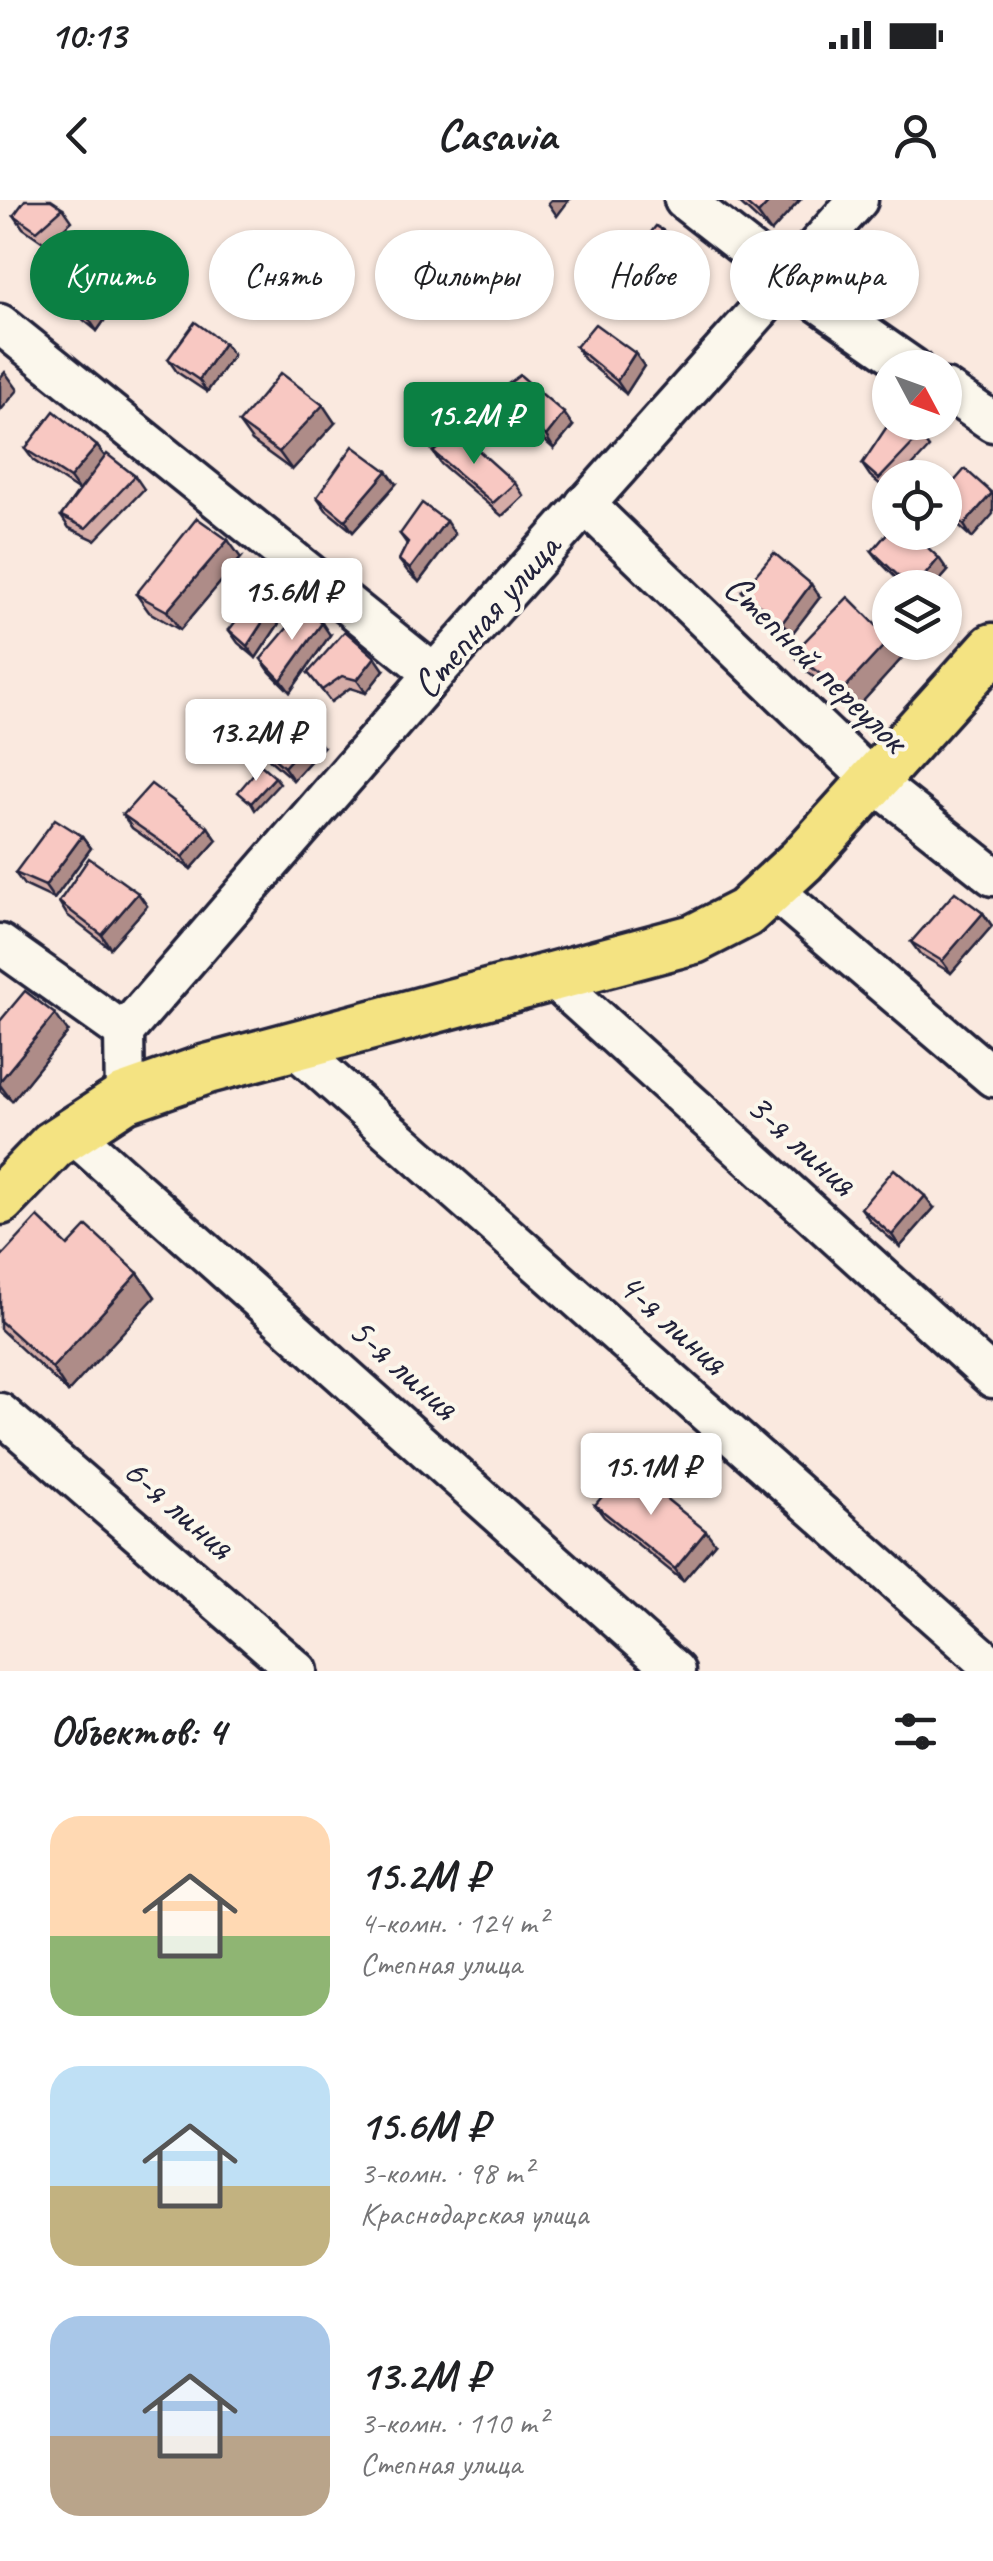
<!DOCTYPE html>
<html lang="ru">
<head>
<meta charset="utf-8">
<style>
  body { margin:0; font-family:Caveat,sans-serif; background:#f2f2f2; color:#202124; height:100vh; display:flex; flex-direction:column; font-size:38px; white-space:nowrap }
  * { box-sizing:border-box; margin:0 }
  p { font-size:32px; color:#757577 }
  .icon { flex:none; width:55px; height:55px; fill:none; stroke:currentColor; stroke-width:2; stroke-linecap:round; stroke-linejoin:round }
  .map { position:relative; height:1471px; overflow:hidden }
  .drawer { display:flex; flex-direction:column; background:#fff; flex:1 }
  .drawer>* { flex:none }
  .top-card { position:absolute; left:30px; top:30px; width:935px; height:90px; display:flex; gap:20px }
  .needle { width:65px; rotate:131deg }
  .tools { position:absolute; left:872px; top:150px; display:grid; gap:20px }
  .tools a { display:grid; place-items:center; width:90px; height:90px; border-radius:50%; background:#fff; box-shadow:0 2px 8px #0004; font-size:50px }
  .price { position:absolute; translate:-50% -85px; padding:0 22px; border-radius:10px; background:#fff; color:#222; font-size:32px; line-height:65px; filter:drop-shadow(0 2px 5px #0008) }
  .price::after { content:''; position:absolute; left:50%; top:60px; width:30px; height:22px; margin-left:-15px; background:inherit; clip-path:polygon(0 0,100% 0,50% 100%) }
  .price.on { background:#0b8043; color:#fff }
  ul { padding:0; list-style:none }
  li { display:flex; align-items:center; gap:30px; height:250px; padding:0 50px }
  li span { display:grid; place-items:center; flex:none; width:280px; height:200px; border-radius:30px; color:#555 }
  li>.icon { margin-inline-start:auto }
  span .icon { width:120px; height:120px; fill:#fffc; stroke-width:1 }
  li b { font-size:42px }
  h2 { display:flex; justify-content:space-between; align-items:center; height:120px; padding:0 50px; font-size:42px }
  .tag { padding:0 35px; border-radius:45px; background:#fff; box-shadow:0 2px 8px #0004; font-size:35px; line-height:90px }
  .tag.on { background:#0b8043; color:#fff }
  .status { display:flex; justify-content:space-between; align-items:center; height:70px; padding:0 50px; background:#fff; direction:ltr }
  .status svg { height:28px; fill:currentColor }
  header { display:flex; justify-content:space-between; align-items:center; height:130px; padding:0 50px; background:#fff; font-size:45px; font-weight:600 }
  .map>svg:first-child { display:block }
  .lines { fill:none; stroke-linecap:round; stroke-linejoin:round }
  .minor-casing { stroke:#22223b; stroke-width:45 }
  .major-casing { stroke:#22223b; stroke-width:55 }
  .minor { stroke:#fbf7ec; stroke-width:38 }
  .major { stroke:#f4e382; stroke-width:48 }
  .wall { fill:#d5aca7; stroke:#22223b; stroke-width:2.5 }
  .shaded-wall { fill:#ae8c88; stroke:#22223b; stroke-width:2.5 }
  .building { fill:#f8c8c2; stroke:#22223b; stroke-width:2.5 }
  .labels { text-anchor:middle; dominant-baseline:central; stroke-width:8; stroke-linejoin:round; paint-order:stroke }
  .street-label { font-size:40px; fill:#22223b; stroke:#fbf7ec }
</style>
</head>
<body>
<div class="status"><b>10:13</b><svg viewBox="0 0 49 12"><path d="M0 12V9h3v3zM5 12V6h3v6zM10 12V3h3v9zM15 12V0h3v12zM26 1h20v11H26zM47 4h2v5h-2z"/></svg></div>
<header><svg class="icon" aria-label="back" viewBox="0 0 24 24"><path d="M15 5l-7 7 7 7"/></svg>Casavia<svg class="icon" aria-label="person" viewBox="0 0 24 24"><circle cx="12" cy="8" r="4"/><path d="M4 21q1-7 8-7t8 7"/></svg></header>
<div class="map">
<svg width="993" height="1471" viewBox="0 0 993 1471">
  <rect width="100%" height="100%" fill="#fae9df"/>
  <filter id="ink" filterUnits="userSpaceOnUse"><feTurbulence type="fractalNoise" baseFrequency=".01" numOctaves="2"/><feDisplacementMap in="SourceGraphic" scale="20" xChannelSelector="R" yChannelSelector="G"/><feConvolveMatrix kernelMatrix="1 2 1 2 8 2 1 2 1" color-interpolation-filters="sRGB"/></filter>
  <g filter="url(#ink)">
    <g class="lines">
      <defs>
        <g id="minor">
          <path d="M684,0L788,81L913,168"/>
          <path d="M0,124L434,474"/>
          <path d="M945,189L993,222"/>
          <path d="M585,304L873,581L993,676"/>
          <path d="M771,688L993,877"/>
          <path d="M0,744L124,832"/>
          <path d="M551,777L993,1178"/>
          <path d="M293,846L993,1467"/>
          <path d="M125,898L124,832L434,474L858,0"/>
          <path d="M72,933L675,1471"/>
          <path d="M0,1213L298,1471"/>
        </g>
        <path id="major" d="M0,1000L53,945L125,898L207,869L694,739L745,713L802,660L993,448"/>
      </defs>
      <use href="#minor" class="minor-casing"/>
      <use href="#major" class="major-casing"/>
      <use href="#minor" class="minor"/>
      <use href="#major" class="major"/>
    </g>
    <g class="wall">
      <path d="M736,0H800L771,32Z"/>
      <path d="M63,8L72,21L46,44L23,28L14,15Z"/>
      <path d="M688,53L663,83L642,66L634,54Z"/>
      <path d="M113,82L122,95L97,131L70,109L61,96Z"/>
      <path d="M576,147L644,166L626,194L584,159Z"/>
      <path d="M233,155L207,192L177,172L168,159Z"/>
      <path d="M496,193L573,226L554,249L505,206Z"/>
      <path d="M239,223H335L292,270L252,241Z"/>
      <path d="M920,236L929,248L901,278H890V289L888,291L870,276L862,264Z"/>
      <path d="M97,246L105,257L135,276L144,289L95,340L69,328L61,316L79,291L34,261L25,249Z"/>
      <path d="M433,252L515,283L524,296L502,316L441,264Z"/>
      <path d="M396,284L353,332L326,310L317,297Z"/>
      <path d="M945,292L972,338L945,314Z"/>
      <path d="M400,334H455L419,382L408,372L399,360L407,344Z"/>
      <path d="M872,351L948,371L933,388H906L881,363Z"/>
      <path d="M241,358L180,430L149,412L136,394Z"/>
      <path d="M742,391L820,397L791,435L751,404Z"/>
      <path d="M279,397L288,410L256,458L238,443L229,430Z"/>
      <path d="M330,435L290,492L270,472L261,459Z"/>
      <path d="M893,442L903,457L855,510L806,471L793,453Z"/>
      <path d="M384,470L366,493L350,488L331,502L308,473Z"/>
      <path d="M261,547H323L293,580L270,560Z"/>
      <path d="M123,615L217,640L191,669L132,628Z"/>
      <path d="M82,636L91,648L54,699L24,685L15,673Z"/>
      <path d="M138,693L147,706L110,748L67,715L59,702Z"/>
      <path d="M983,713L992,726L951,773L920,754L911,742Z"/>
      <path d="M0,821L68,832L12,901L0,891Z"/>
      <path d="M861,1008H934L900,1047L870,1021Z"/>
      <path d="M68,1046L138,1073L155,1097L68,1192L0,1129V1058Z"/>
      <path d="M595,1305L715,1343L683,1381L604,1317Z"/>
    </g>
    <g class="shaded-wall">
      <path d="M551,0H569L557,16L548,3Z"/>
      <path d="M771,0H800L771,32L758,14Z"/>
      <path d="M679,40L688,53L663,83L654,70Z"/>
      <path d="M113,82L122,95L97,131L88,118Z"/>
      <path d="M224,143L233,155L207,192L199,180Z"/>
      <path d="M635,153L644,166L626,194L617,181Z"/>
      <path d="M5,172L18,190L0,211V178Z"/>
      <path d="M323,205L335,223L292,270L279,252Z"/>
      <path d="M564,213L573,226L554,249L546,236Z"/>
      <path d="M97,246L106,258L79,291L70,278Z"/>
      <path d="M387,271L396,284L353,332L345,320Z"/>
      <path d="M992,293L993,295V314L972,338L964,325Z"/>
      <path d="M446,321L455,334L419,382L410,369Z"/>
      <path d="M228,340L241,358L180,430L167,411Z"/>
      <path d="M939,358L948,371L933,388H914Z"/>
      <path d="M811,384L820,397L791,435L782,423Z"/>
      <path d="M279,397L288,410L256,458L247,446Z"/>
      <path d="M322,423L330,435L290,492L281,480Z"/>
      <path d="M890,439V442H893L903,457L855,510L842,491Z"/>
      <path d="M375,457L384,470L366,493L357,480Z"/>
      <path d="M314,534L323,547L293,580L284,567Z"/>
      <path d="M275,577L280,583L255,610L251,603Z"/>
      <path d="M208,627L217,640L191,669L183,657Z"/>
      <path d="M82,636L91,648L54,699L45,686Z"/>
      <path d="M138,693L147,706L110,748L102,735Z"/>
      <path d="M983,713L992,726L951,773L942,761Z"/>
      <path d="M55,814L68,832L12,901L0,885V881Z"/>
      <path d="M925,996L934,1008L900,1047L892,1035Z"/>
      <path d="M138,1073L155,1097L68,1192L52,1168Z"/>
      <path d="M706,1331L715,1343L683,1381L675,1369Z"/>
    </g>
    <g class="building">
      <path d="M25,0H51L63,8L37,31L14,15Z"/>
      <path d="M742,0H771L758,14Z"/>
      <path d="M656,26L679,40L654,70L634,54Z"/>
      <path d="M90,65L113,82L88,118L61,96Z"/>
      <path d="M195,122L224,143L199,180L168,159Z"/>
      <path d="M595,124L635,153L617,181L576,147Z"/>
      <path d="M281,173L323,205L279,252L239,223Z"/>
      <path d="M520,175L564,213L546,236L496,193Z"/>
      <path d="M54,211L97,246L70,278L25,249Z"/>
      <path d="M890,222H902L920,236L879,279L862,264Z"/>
      <path d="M458,232L515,283L493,303L433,252Z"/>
      <path d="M353,246L387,271L345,320L317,297Z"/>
      <path d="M107,254L135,276L86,328L61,316Z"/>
      <path d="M965,269L992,293L964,325L945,309V292Z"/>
      <path d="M422,303L446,321L410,369L399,360L408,342L400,334Z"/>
      <path d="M197,318L228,340L167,411L136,394Z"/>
      <path d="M890,330V332H911L939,358L914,388H911L872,351Z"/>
      <path d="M774,353L811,384L782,423L742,391Z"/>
      <path d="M264,384L279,397L247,446L229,430Z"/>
      <path d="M848,397L890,439L842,491L793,453Z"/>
      <path d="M305,407L322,423L281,480L261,459Z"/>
      <path d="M345,431L375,457L357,480L342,476L322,490L308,473Z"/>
      <path d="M291,516L314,534L284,567L261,547Z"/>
      <path d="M261,565L275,577L251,603L238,592Z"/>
      <path d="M151,584L208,627L183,657L123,615Z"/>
      <path d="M55,619L82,636L45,686L15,673Z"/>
      <path d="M89,658L138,693L102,735L59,702Z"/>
      <path d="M955,692L983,713L942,761L911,742Z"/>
      <path d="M25,791L55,814L0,881V821Z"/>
      <path d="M894,969L925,996L892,1035L861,1008Z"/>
      <path d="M38,1017L68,1046L87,1026L138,1073L52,1168L0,1121V1058Z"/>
      <path d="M627,1267L706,1331L675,1369L595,1305Z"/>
    </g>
  </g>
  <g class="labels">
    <g class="street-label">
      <text transform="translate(486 416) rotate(-49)">Степная улица</text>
      <text transform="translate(816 463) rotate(44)">Степной переулок</text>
      <text transform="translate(802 944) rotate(42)">3-я линия</text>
      <text transform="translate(673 1123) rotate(42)">4-я линия</text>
      <text transform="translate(404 1168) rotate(42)">5-я линия</text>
      <text transform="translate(179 1308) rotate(41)">6-я линия</text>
    </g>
  </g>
</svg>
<div class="tools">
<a><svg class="needle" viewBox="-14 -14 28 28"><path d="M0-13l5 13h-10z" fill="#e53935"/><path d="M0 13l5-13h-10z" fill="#757577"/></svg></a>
<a><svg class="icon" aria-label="locate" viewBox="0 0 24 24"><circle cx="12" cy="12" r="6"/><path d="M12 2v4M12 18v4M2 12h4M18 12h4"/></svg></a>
<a><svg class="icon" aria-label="layers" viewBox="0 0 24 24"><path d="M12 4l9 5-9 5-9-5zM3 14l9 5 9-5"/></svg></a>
</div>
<b class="price on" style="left:474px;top:267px">15.2M ₽</b>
<b class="price" style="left:292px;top:443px">15.6M ₽</b>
<b class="price" style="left:256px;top:584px">13.2M ₽</b>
<b class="price" style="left:651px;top:1318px">15.1M ₽</b>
<div class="top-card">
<a class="tag on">Купить</a>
<a class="tag">Снять</a>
<a class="tag">Фильтры</a>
<a class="tag">Новое</a>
<a class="tag">Квартира</a>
</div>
</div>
<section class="drawer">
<h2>Объектов: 4<svg class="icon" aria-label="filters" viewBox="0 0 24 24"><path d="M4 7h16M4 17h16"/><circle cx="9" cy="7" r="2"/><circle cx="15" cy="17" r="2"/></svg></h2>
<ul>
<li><span style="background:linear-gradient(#ffd9b3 60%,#8fb573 0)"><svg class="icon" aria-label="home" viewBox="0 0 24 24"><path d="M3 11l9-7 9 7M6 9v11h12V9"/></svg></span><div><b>15.2M ₽</b><p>4-комн. · 124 m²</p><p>Степная улица</p></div></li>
<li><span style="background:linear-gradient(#bfe0f5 60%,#c2b280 0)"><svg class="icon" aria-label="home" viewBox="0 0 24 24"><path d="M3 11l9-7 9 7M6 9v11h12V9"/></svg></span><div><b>15.6M ₽</b><p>3-комн. · 98 m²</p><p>Краснодарская улица</p></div></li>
<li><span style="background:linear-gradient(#a9c7e8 60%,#b9a48a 0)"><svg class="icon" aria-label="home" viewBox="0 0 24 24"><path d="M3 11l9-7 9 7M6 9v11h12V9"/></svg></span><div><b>13.2M ₽</b><p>3-комн. · 110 m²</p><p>Степная улица</p></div></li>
</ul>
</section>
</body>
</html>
